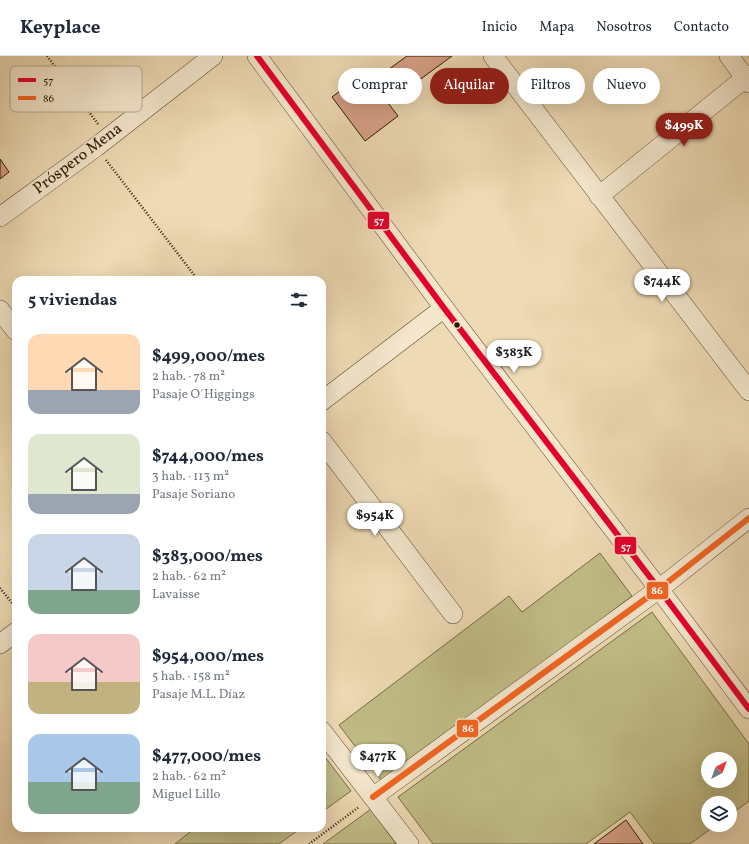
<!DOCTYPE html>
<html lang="es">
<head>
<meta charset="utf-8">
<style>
  body { margin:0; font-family:Vollkorn,serif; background:#f2f2f3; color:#1f2937; height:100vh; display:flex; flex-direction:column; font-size:15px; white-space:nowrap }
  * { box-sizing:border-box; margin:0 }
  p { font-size:13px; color:#747a83 }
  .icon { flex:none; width:22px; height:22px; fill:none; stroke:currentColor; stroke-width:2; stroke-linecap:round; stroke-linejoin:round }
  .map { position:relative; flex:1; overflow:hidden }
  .panel { position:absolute; left:12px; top:220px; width:314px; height:556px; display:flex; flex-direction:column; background:#fff; border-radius:12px; box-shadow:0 4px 16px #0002 }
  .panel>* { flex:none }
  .banner { position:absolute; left:338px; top:12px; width:351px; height:36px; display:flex; gap:8px }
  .needle { width:26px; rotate:41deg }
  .tools { position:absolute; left:701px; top:696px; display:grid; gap:8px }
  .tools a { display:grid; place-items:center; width:36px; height:36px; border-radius:50%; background:#fff; box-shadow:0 4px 16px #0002; font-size:20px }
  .price { position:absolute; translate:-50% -34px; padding:0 9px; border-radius:14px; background:#fff; color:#222; font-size:13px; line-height:26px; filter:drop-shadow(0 1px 2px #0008) }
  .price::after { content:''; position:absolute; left:50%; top:24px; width:12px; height:9px; margin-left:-6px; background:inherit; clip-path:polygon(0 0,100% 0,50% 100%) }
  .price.current { background:#8f2418; color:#fff }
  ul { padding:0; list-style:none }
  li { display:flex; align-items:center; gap:12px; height:100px; padding:0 16px }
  li span { display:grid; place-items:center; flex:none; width:112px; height:80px; border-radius:12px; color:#555 }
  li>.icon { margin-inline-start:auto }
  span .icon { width:48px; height:48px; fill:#fffc; stroke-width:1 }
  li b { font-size:17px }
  h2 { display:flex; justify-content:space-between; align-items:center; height:48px; padding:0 16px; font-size:17px }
  .tag { padding:0 14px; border-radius:18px; background:#fff; box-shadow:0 4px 16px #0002; font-size:14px; line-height:36px }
  .tag.current { background:#8f2418; color:#fff }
  header { display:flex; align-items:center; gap:24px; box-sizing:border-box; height:56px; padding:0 20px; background:#fff; border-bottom:1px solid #e0e1e3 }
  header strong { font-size:19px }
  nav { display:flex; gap:22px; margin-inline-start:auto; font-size:14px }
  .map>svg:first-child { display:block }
  .green { fill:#c1bd87; stroke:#766c44; fill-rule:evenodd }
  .building { fill:#d9a188; stroke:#2b1a02 }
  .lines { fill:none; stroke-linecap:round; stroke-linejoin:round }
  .minor-casing { stroke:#5c4a2e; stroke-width:20 }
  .path { stroke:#2b1a02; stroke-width:2.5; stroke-dasharray:1 2; stroke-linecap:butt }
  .minor { stroke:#f4e7ce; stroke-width:19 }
  .bus-1-casing { stroke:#f4e7ce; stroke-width:9 }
  .bus-2-casing { stroke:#f4e7ce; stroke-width:9 }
  .bus-1 { stroke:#e4002b; stroke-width:6 }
  .bus-2 { stroke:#f26522; stroke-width:6 }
  .bus-dot { fill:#2b1a02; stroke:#f4e7ce; stroke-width:1.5 }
  .labels { text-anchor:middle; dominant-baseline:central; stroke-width:3.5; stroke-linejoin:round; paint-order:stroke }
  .street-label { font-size:16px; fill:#2b1a02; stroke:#f4e7ce }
  .key { fill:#f4e7ce; stroke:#b8aa91; stroke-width:1 }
  .key-label { font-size:11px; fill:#2b1a02 }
  .line-badge { stroke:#f4e7ce; stroke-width:1.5 }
  .badge-label { font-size:11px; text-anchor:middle; font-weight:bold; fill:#fff }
</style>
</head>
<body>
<header>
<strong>Keyplace</strong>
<nav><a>Inicio</a><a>Mapa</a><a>Nosotros</a><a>Contacto</a></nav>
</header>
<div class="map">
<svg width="749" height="788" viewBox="0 0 749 788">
  <rect width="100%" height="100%" fill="#eedab4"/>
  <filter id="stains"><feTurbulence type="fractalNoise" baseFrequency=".005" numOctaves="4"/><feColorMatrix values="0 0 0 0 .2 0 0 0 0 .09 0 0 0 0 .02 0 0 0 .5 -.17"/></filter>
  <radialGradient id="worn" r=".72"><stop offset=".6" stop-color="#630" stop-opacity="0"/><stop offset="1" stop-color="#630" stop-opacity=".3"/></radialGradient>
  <g class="green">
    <path d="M600,497L632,540L384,728L339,669L509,540L522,556Z"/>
    <path d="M652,556L749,688V745L730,759V747H708V769H716L690,788H654L630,756L586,788H433L398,741ZM708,703H730V725H708Z"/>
    <path d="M322,697L351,735L322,756Z"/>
    <path d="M371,753L396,788H323Z"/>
    <path d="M195,772H301L279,788H175Z"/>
  </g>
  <g class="building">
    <path d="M407,0H452L388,47L398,60L365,85L332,41L360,20L367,29Z"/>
    <path d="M0,103L9,116L0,123Z"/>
    <path d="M626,764L643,788H594Z"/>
  </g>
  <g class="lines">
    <defs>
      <g id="minor">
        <path d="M257,0L444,252L659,533L749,653"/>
        <path d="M493,0L749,335"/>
        <path d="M729,0L749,27"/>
        <path d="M599,140L749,19"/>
        <path d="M0,161L96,91L213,0"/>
        <path d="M0,254L16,275"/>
        <path d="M322,345L444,252"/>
        <path d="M322,385L453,558"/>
        <path d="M0,588L16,576"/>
        <path d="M322,675L409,788"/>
        <path d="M373,741L659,533L749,462"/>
      </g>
    </defs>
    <use href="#minor" class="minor-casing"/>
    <g class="path">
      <path d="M47,0L98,68"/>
      <path d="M106,104L198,224"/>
      <path d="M0,532L16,552"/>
      <path d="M309,788L359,751"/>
    </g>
    <use href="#minor" class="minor"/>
    <defs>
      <path id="bus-1" d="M257,0L444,252L659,533L749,653"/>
      <path id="bus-2" d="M373,741L659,533L749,462"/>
    </defs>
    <use href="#bus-1" class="bus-1-casing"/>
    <use href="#bus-2" class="bus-2-casing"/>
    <use href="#bus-1" class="bus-1"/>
    <use href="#bus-2" class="bus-2"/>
  </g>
  <circle class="bus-dot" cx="457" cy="269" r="3.5"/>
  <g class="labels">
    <g class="street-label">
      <text transform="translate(78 103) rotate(-37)">Próspero Mena</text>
    </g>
  </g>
  <rect x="10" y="10" width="132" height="46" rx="6" class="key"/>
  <rect x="18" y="22" width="18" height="4" fill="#e4002b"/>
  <rect x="18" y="40" width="18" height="4" fill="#f26522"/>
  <g class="key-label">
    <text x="43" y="28">57</text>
    <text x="43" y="46">86</text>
  </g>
  <g class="line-badge">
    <rect x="367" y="155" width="23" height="19" rx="4" fill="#e4002b"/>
    <rect x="614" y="480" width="23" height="19" rx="4" fill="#e4002b"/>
    <rect x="646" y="525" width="23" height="19" rx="4" fill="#f26522"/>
    <rect x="456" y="663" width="23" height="19" rx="4" fill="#f26522"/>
  </g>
  <g class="badge-label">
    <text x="379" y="168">57</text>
    <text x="626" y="494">57</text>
    <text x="657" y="538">86</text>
    <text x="468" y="676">86</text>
  </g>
  <rect width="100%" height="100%" filter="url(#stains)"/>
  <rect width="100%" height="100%" fill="url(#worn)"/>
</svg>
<div class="tools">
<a><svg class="needle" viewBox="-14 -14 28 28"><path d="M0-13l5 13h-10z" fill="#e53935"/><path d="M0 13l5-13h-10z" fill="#747a83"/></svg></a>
<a><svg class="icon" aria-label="layers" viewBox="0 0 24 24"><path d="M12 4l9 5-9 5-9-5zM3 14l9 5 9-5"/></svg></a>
</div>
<b class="price current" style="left:684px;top:91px">$499K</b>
<b class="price" style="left:662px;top:247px">$744K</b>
<b class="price" style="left:514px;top:318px">$383K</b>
<b class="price" style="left:375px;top:481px">$954K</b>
<b class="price" style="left:378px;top:722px">$477K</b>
<div class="banner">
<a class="tag">Comprar</a>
<a class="tag current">Alquilar</a>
<a class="tag">Filtros</a>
<a class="tag">Nuevo</a>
</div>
<section class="panel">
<h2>5 viviendas<svg class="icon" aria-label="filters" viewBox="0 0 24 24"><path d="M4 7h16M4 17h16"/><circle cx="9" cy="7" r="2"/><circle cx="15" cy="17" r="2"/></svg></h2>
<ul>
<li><span style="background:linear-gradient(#ffd9b3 70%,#9aa5b1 0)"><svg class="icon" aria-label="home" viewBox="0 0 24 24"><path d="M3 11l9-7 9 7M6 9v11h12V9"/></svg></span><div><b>$499,000/mes</b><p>2 hab. · 78 m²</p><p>Pasaje O´Higgings</p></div></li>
<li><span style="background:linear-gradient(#dfe7d0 75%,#9aa5b1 0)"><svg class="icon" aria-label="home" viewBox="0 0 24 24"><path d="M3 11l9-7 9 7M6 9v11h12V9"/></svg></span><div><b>$744,000/mes</b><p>3 hab. · 113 m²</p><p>Pasaje Soriano</p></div></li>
<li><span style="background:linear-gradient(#c9d6e8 70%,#7fa58c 0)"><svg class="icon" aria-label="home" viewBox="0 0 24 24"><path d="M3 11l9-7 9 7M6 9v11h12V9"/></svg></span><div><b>$383,000/mes</b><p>2 hab. · 62 m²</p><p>Lavaisse</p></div></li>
<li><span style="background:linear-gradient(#f6c9c9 60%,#c2b280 0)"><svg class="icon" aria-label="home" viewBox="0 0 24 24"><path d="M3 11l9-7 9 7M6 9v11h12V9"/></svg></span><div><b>$954,000/mes</b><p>5 hab. · 158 m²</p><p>Pasaje M.L. Díaz</p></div></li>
<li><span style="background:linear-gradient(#a9c7e8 60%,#7fa58c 0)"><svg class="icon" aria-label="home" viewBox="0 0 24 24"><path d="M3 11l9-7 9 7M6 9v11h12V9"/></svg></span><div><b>$477,000/mes</b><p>2 hab. · 62 m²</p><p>Miguel Lillo</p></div></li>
</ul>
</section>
</div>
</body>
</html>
